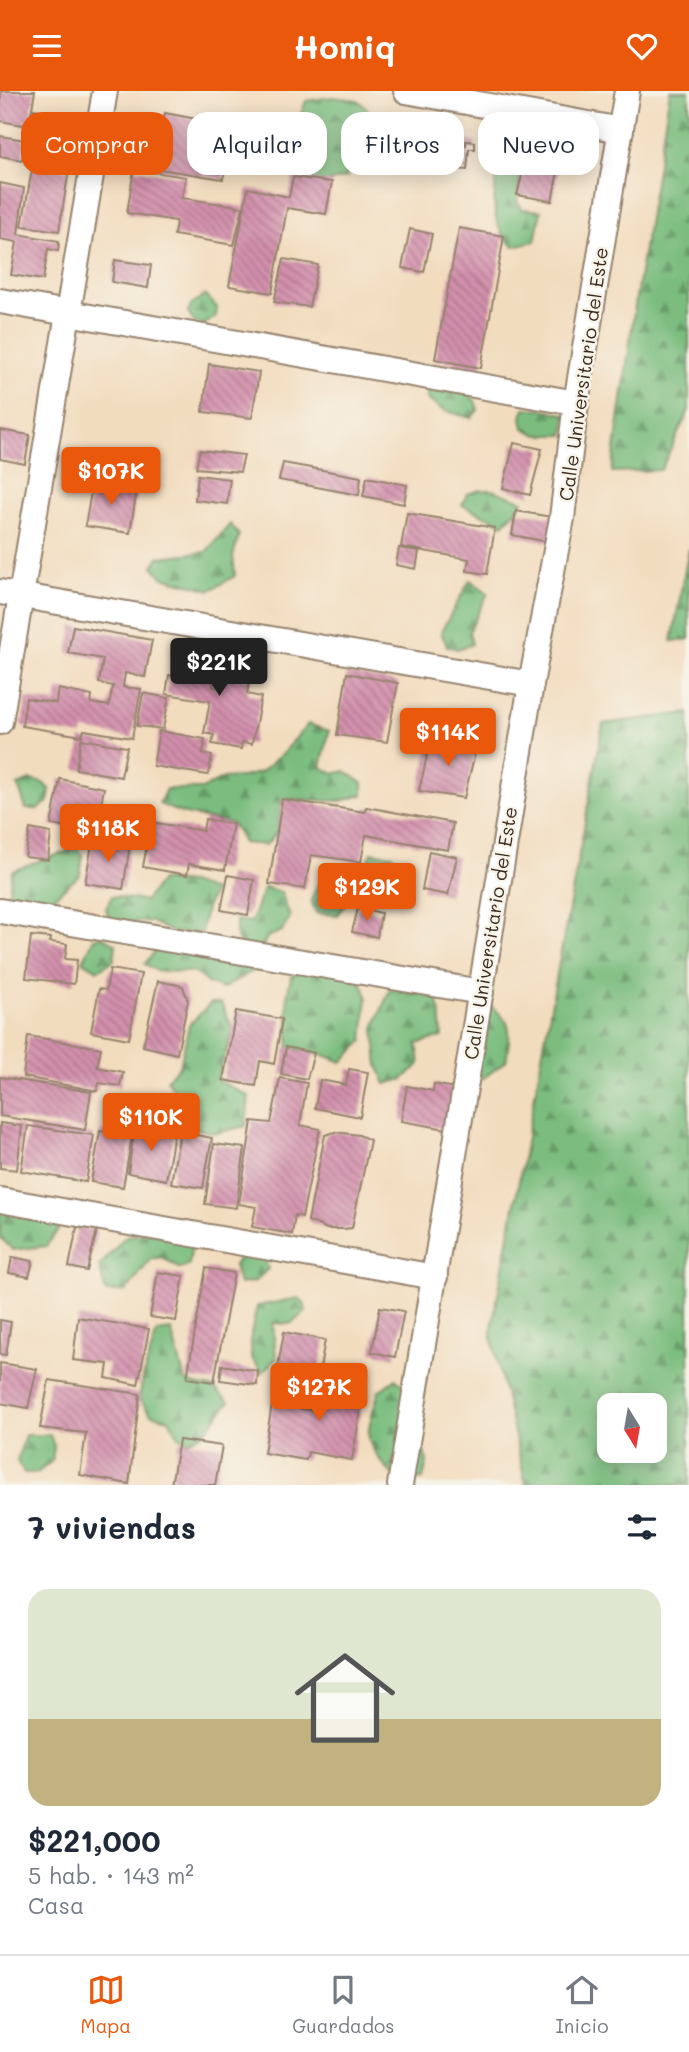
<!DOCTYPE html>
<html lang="es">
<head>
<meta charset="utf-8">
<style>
  body { margin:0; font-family:Mali,sans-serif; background:#f2f2f3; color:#1f2937; height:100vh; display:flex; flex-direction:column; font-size:26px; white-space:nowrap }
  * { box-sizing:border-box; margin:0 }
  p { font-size:23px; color:#747a83 }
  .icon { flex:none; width:38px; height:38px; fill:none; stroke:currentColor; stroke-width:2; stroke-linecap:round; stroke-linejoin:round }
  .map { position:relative; height:1394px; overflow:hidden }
  .details { display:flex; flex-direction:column; background:#fff; flex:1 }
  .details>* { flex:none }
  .banner { position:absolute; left:21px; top:21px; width:648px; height:63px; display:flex; gap:14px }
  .needle { width:46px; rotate:169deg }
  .tools { position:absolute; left:597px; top:1302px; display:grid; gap:14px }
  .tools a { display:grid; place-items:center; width:70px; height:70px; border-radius:14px; background:#fff; box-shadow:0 4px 18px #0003; font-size:35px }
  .price { position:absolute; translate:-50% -60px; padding:0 16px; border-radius:7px; background:#ea580c; color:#fff; font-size:23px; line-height:46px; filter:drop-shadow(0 2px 4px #0008) }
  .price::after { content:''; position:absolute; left:50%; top:42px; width:21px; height:16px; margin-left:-10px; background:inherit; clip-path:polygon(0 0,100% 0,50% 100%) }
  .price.active { background:#222; color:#fff }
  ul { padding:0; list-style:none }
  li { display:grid; align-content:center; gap:14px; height:371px; padding:0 28px }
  li span { display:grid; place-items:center; height:217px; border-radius:21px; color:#555 }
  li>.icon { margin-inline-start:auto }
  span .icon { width:126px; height:126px; fill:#fffc; stroke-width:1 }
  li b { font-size:30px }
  h2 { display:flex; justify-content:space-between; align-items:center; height:84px; padding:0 28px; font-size:30px }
  .tag { padding:0 24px; border-radius:21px; background:#fff; box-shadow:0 4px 18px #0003; font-size:24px; line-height:63px }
  .tag.active { background:#ea580c; color:#fff }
  header { display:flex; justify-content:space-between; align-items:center; height:91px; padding:0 28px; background:#ea580c; color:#fff; font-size:32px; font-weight:800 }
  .dock { display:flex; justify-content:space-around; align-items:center; height:98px; border-top:2px solid #e0e1e3; background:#fff; font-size:19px; color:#747a83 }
  .dock a { display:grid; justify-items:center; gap:4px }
  .dock .active { color:#ea580c }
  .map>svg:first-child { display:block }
  .forest { fill:url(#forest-firs); stroke:#5b744e; stroke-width:2; fill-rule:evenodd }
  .building { fill:url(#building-back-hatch) }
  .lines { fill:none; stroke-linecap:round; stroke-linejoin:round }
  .minor-casing { stroke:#96836e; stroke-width:28 }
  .minor { stroke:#fff; stroke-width:24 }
  .labels { text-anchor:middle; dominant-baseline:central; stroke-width:5; stroke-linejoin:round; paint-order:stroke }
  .street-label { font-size:19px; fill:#3b2a1e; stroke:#f7f3e8 }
</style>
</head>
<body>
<header><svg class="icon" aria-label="menu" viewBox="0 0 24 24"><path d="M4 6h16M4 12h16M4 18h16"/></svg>Homiq<svg class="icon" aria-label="heart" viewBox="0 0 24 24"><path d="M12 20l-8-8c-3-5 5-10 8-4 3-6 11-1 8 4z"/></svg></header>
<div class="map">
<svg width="689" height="1394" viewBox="0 0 689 1394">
  <defs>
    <pattern id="forest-firs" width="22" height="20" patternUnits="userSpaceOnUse" patternTransform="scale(1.75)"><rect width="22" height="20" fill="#7bbd7f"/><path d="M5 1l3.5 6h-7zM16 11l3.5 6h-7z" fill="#669a67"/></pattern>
    <pattern id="building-back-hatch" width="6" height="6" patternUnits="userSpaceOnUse" patternTransform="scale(1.75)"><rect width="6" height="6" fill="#d28fac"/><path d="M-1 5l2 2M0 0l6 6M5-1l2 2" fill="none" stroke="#ac758b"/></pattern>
  </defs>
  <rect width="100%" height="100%" fill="#f7f3e8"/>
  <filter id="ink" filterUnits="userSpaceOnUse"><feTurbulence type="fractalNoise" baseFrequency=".0143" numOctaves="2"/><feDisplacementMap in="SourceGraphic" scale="14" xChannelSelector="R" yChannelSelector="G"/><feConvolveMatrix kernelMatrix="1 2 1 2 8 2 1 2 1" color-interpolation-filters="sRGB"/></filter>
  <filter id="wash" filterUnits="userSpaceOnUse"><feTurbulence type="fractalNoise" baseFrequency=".00686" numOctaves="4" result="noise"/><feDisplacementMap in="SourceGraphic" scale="28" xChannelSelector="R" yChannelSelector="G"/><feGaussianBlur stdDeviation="1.57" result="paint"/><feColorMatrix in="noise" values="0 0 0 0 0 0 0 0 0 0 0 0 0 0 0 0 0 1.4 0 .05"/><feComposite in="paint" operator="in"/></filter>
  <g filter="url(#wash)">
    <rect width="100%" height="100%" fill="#f2dcbe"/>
    <g class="forest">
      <path d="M670,0H689V319L661,379L612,381L637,200Z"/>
      <path d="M332,6L358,9L378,28L345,47L347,86L328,91L302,90L296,71L302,50L299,28L306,10Z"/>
      <path d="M507,41H517L524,48L517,110L522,118L541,120L535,150L514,155C479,131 500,75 507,41Z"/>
      <path d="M205,204L217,216L216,225L204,234L194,231L188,222L192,213Z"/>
      <path d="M428,297L469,302L475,310L478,319L471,327L443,319L427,308Z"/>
      <path d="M525,317L544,318L567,324L564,344H538L524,337L522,326Z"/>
      <path d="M480,399H492L523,410L516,420L503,433L462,414L467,403Z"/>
      <path d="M230,433L239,444L233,465L235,485L211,499L162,486L153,475L159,466L206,461Z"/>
      <path d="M689,457V548L672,550Z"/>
      <path d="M470,489L488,502L469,541L472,553L457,558L447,555L441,541Z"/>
      <path d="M689,622V1394H526L491,1242L603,633ZM654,1314V1360H609V1314Z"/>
      <path d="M308,633L329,640L321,676L334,683L345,680L363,692V704L341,710L283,708L277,741L266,754L243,752L233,733L181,722L159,713L166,698H202L224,687L243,686L261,681L283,662Z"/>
      <path d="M30,689L43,692L50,699L48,711L38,718H26L18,694Z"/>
      <path d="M76,757L83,764L80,784L47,812L17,808L9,800L12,780Z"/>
      <path d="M372,761L393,764L403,776L407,792L384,800L359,795L337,824L316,822L311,809L325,778L346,781L366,777Z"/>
      <path d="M161,789L190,792L214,800L206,817L201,842L171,841L150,830L131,831L109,828L106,817L112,805L145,810Z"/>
      <path d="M264,796L281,801L290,826L282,840L267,846L252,880L222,898L207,892L195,881L157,880L145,873L155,860L186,857L201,869L229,867L242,856L236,845V829L251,831Z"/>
      <path d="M103,846L116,853L114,869L98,879L83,870L94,847Z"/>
      <path d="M316,868L360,889L367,905L363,950L342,971L319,962L289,957L287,905L291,886Z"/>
      <path d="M390,898L435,900L440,919L442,946L417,953L420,973L403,988L386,993L378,974L374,937Z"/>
      <path d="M211,912H221L233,939L217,989L249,1005L246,1035L216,1042L163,1031L159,1026L177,1005L167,988L180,975L189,934Z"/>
      <path d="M485,912C514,929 511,939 506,970L482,988L469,970Z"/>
      <path d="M0,1110L40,1116L59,1138L46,1155L13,1159L0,1146Z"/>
      <path d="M154,1141L192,1154L189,1173L180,1178L162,1166L151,1168L126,1200L106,1201L99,1176L126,1145Z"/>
      <path d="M246,1158L264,1165L268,1178L254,1191L239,1193L234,1174Z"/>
      <path d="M298,1207L304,1211L306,1221L290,1233L273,1232L276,1268L262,1282L251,1266V1243L257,1215Z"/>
      <path d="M171,1239L185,1289L195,1294L214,1297L229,1311L205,1341L188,1350L178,1344L169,1328L151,1323L139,1308L144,1282L157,1241Z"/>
      <path d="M395,1288L406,1296L427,1371L423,1388C413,1390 404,1391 395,1385C388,1381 371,1358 369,1349C367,1334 375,1315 379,1300Z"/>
      <path d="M25,1344H50L54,1355L52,1370L37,1382H24L17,1370Z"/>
    </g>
    <g id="blocks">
      <g class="building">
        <path d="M1,0H35L29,35L0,30Z"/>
        <path d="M34,18L74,25L65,77L25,70Z"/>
        <path d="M165,22L234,35L223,88L153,77Z"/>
        <path d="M0,45L26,49L22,69L0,65Z"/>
        <path d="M531,48L563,56L552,110L517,104Z"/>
        <path d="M466,50L475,51V58H469L467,79L432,76L434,51L466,54Z"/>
        <path d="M33,73L69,79L59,140L22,135Z"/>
        <path d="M134,78L186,86L182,107L243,116L234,154L174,144L176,130L127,122Z"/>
        <path d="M293,86L332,91L326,123L287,117L272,202L229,195L248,97L289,106Z"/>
        <path d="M0,92L24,97L18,143L59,150L58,160L48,158L43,189L11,184L17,151L0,148Z"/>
        <path d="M459,137L504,145L481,277L435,268Z"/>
        <path d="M410,138L432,143L424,181L402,177Z"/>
        <path d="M284,168L318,174L309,216L274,211Z"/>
        <path d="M115,169L151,174L148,197L112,191Z"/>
        <path d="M209,273L259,281L252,327L203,321Z"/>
        <path d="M0,339L30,344L25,373L0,368Z"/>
        <path d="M514,352L542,358L530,404L503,397Z"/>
        <path d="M200,359L244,364L240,381L196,377Z"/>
        <path d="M283,372L361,386L359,404L279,389Z"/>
        <path d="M198,384L230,388L227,413L195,409Z"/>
        <path d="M367,386L407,394L404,413L363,405Z"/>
        <path d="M93,390L137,398L130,442L85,435Z"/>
        <path d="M516,420L558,427L554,452L512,444Z"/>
        <path d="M407,422L495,437L487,483L467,480L469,468L401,456Z"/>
        <path d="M399,457L419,460L416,478L396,474Z"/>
        <path d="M73,535L152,549L145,586L125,582L123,596L141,598L132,647L84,639L82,645L22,635L26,607L56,612L58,598L92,605L91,612L109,615L113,595L99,592L103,568L68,562Z"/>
        <path d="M193,549L219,553L213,596L220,597L223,584L250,588L247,603L261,606L252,653L242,651L241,658L212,653L214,644L204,642L210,610L166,603L169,584L188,586Z"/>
        <path d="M347,582L398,592L387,651L337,644Z"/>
        <path d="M143,602L169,607L163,638L137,635Z"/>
        <path d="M159,640L205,648L203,663L212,665L208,684L153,675Z"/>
        <path d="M431,647L477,654L464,707L419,700Z"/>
        <path d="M81,648L127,656L121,686L76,678Z"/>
        <path d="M60,688L104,697L96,742L51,734Z"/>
        <path d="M282,708L365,721L366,716L453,732L448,759L366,744L361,771L311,764L305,798L269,793Z"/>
        <path d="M205,728L233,733L225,779L189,773L187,784L143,776L151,731L203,740Z"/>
        <path d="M30,738L51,742L48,769L25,766Z"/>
        <path d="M93,748L130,754L123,798L85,792Z"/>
        <path d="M429,760L457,766L448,804L422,799Z"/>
        <path d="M228,784L254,789L248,824L221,819Z"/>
        <path d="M358,817L381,822L377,846L352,841Z"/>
        <path d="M31,845L51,847L50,851L67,853L65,868L77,869L74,893L26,887Z"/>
        <path d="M110,878L141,883L129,948L91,941L99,898L106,899Z"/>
        <path d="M158,890L183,895L188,910L177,963L143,955Z"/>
        <path d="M236,920L282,928L274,973L260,970L256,995L223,989Z"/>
        <path d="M28,945L101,957L97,976L123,981L120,995L99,992L97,1000L23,986Z"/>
        <path d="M286,956L314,962L307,988L281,983Z"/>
        <path d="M349,978L368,981L360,1026L315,1017L320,989L346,994Z"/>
        <path d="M0,986L91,1001L85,1039L0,1025Z"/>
        <path d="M280,987L307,992L300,1034L320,1038L302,1126L295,1124L292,1143L252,1136L256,1116L239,1113L252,1030L271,1032Z"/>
        <path d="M434,993L459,998L452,1039L401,1030L407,995L433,1000Z"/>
        <path d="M0,1032L22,1035L17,1079L0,1077Z"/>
        <path d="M28,1035L94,1044L86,1091L21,1080Z"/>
        <path d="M135,1035L174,1042L166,1089L128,1082Z"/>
        <path d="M100,1040L132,1046L123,1096L91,1091Z"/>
        <path d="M180,1041L212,1047L203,1097L171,1092Z"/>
        <path d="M335,1041L359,1044L370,1049L352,1137L343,1138H327L308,1130L325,1044Z"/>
        <path d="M214,1053L245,1057L236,1117L205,1113Z"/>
        <path d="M77,1136L97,1139L87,1180L69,1176Z"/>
        <path d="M12,1166L33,1170L29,1186L9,1182Z"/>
        <path d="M206,1177L234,1182L214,1291L187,1287Z"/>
        <path d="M158,1181L184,1185L176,1230L150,1226Z"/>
        <path d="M380,1216L404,1220L395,1266L372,1261Z"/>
        <path d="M78,1226L149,1238L138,1294L106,1287L108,1273L73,1269Z"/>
        <path d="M0,1229L11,1231L6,1264L0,1263Z"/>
        <path d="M284,1241L325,1249L314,1310L273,1303Z"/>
        <path d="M0,1272L37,1278L28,1317L0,1312Z"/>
        <path d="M222,1274L258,1280L257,1294L220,1289Z"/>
        <path d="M348,1280L367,1283L352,1369L308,1361L306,1369L264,1362L272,1313L315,1320L320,1289L346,1293Z"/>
        <path d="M49,1289L140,1303L129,1393L80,1384L86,1342L40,1337Z"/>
        <path d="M179,1349L222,1355L215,1394H171Z"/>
      </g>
    </g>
  </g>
  <g filter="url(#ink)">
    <use href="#blocks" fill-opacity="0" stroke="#96836e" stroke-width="2"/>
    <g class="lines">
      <defs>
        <g id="minor">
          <path d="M406,0L621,39"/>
          <path d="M0,210L576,312"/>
          <path d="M0,501L531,593"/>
          <path d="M0,631L105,0"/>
          <path d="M0,820L481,901"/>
          <path d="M0,1109L435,1186"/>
          <path d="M400,1394L531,593L562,427L576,312L627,0"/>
        </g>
      </defs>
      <use href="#minor" class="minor-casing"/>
      <use href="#minor" class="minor"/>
    </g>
  </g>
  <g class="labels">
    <g class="street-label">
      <text transform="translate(583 283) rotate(-82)">Calle Universitario del Este</text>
      <text transform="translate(490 842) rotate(-81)">Calle Universitario del Este</text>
    </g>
  </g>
</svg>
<div class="tools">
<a><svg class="needle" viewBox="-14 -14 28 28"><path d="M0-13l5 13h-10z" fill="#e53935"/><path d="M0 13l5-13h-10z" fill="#747a83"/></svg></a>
</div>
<b class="price" style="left:111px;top:416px">$107K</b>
<b class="price active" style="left:219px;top:607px">$221K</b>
<b class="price" style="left:448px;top:677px">$114K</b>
<b class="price" style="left:108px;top:773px">$118K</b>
<b class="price" style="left:367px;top:832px">$129K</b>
<b class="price" style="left:151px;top:1062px">$110K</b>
<b class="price" style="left:319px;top:1332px">$127K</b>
<div class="banner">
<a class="tag active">Comprar</a>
<a class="tag">Alquilar</a>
<a class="tag">Filtros</a>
<a class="tag">Nuevo</a>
</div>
</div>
<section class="details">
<h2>7 viviendas<svg class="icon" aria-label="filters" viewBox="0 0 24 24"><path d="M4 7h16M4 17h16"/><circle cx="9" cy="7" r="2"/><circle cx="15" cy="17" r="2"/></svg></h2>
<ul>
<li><span style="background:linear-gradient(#dfe7d0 60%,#c2b280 0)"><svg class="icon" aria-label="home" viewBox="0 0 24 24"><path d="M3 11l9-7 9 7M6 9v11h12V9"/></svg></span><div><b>$221,000</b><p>5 hab. · 143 m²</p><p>Casa</p></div></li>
</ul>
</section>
<nav class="dock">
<a class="active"><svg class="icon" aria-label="map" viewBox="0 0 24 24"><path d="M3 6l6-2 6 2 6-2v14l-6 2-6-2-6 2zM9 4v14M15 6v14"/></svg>Mapa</a>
<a><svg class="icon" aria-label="saved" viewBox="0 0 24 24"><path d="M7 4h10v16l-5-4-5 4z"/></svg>Guardados</a>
<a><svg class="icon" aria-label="home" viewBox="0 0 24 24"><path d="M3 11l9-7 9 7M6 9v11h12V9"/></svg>Inicio</a>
</nav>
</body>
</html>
